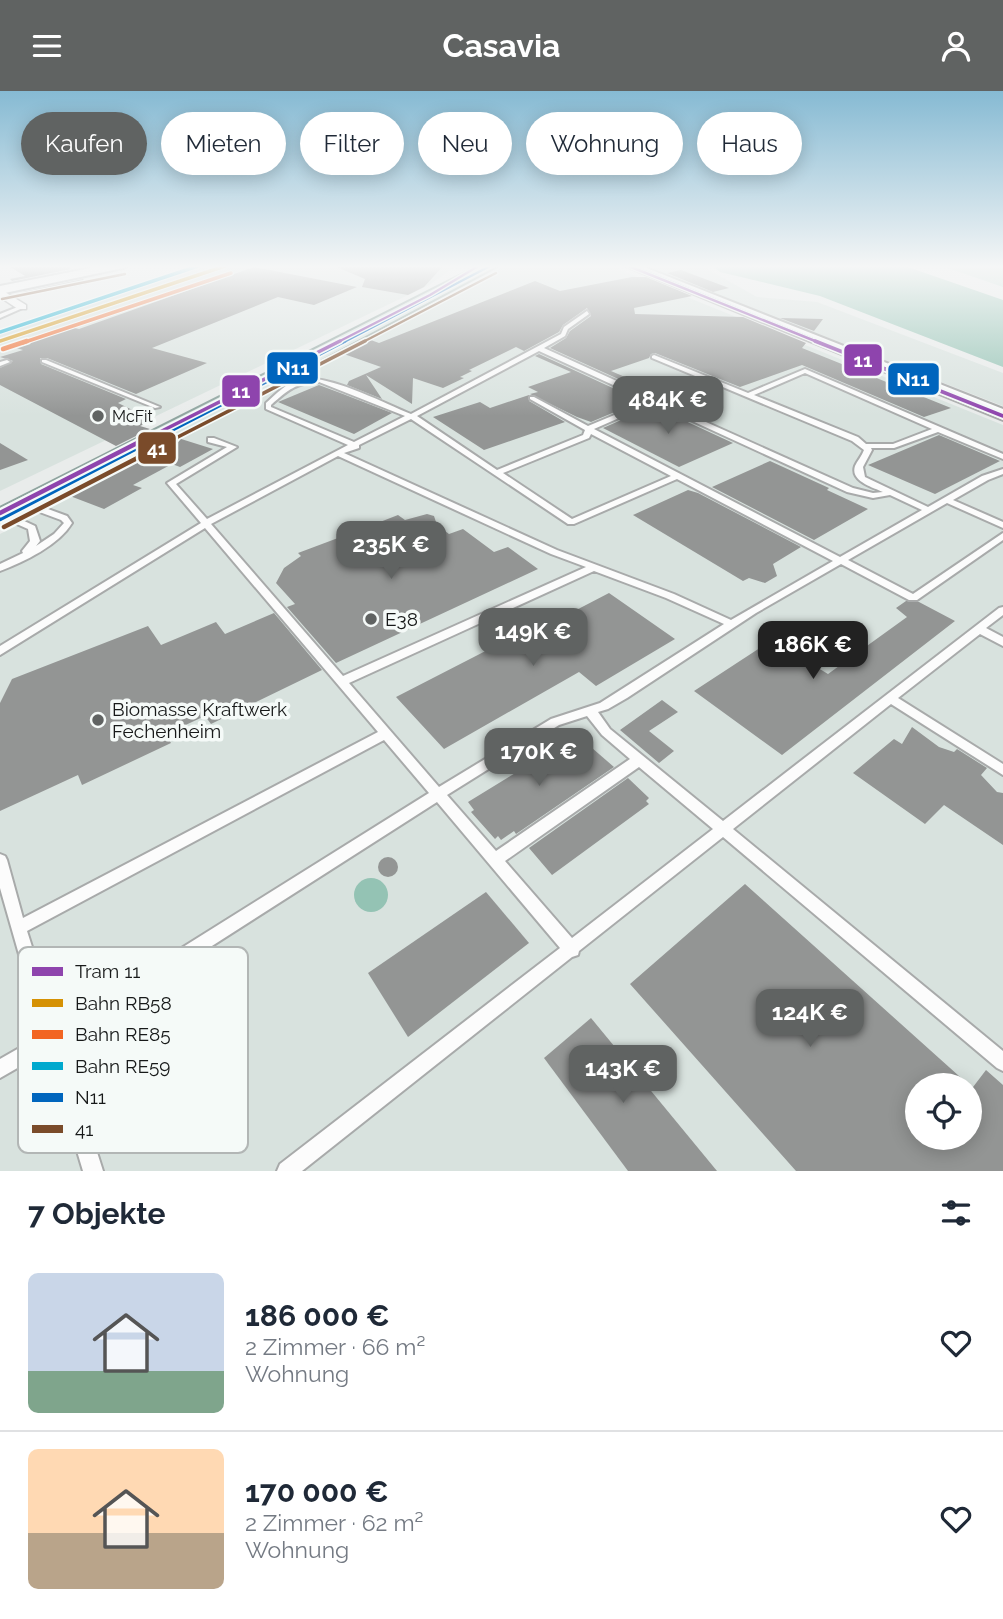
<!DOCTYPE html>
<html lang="de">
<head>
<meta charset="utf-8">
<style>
  body { margin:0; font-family:Raleway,sans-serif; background:#f2f2f3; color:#1f2937; height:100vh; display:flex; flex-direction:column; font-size:26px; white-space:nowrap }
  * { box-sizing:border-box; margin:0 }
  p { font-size:23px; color:#747a83 }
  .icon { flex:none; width:38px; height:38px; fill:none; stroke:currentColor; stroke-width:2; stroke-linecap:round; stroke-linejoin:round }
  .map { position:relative; height:1080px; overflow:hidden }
  .panel { display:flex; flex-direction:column; background:#fff; flex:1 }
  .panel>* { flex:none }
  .banner { position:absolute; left:21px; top:21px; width:962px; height:63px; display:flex; gap:14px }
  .tools { position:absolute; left:905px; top:982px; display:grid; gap:14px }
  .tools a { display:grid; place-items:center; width:77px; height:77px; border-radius:50%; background:#fff; box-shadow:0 4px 18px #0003; font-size:35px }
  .price { position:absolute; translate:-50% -60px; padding:0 16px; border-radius:14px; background:#606362; color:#fff; font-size:23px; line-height:46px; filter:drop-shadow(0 2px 4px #0008) }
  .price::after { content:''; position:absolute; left:50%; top:42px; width:21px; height:16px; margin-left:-10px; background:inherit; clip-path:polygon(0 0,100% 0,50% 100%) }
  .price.selected { background:#222; color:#fff }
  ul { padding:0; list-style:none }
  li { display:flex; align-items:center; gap:21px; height:175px; padding:0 28px }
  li+li { border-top:2px solid #e0e1e3 }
  li span { display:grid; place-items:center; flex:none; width:196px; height:140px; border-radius:10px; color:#555 }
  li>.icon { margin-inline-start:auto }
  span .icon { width:84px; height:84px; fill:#fffc; stroke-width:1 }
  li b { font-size:30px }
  h2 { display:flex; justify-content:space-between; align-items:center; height:84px; padding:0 28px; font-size:30px }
  .pill { padding:0 24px; border-radius:32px; background:#fff; box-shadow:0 4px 18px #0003; font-size:24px; line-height:63px }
  .pill.selected { background:#606362; color:#fff }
  header { display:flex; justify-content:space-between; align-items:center; height:91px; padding:0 28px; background:#606362; color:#fff; font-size:32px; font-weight:700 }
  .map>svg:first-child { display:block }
  .built { fill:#d8e2de; fill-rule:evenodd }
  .green { fill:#c1dcd2 }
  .water { fill:#94c3b4 }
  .building { fill:#939594 }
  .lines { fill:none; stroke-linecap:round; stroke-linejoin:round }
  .service-casing { stroke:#a8aaaa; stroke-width:4 }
  .minor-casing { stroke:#a8aaaa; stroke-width:3 }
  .tertiary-casing { stroke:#a8aaaa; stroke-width:4 }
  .primary-casing { stroke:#8fa49f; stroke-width:4 }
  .service { fill:#fcfcfc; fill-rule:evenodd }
  .minor { fill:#fcfcfc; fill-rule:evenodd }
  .tertiary { fill:#fcfcfc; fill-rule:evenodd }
  .primary { fill:#dbe7e4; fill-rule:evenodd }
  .bus-1-far2-casing { stroke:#f5faf8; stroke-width:5 }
  .bus-1-far1-casing { stroke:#f5faf8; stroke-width:7 }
  .bus-1-casing { stroke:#f5faf8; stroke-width:9 }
  .bus-2-far2-casing { stroke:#f5faf8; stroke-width:5 }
  .bus-2-far1-casing { stroke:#f5faf8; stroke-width:7 }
  .bus-2-casing { stroke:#f5faf8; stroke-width:9 }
  .bus-1-far2 { stroke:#0065bd; stroke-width:2.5 }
  .bus-1-far1 { stroke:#0065bd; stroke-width:3.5 }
  .bus-1 { stroke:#0065bd; stroke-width:4.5 }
  .bus-2-far2 { stroke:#7a4b2a; stroke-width:2.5 }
  .bus-2-far1 { stroke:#7a4b2a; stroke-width:3.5 }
  .bus-2 { stroke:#7a4b2a; stroke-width:4.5 }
  .rail-1-casing { stroke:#f5faf8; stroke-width:6 }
  .rail-2-far1-casing { stroke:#f5faf8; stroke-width:6 }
  .rail-2-casing { stroke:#f5faf8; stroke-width:8 }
  .rail-3-casing { stroke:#f5faf8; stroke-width:6 }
  .rail-1 { stroke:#d59104; stroke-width:3.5 }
  .rail-2-far1 { stroke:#f26522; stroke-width:3.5 }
  .rail-2 { stroke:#f26522; stroke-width:4.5 }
  .rail-3 { stroke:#00a9ce; stroke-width:3.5 }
  .tram-1-far2-casing { stroke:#f5faf8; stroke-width:5 }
  .tram-1-far1-casing { stroke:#f5faf8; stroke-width:7 }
  .tram-1-casing { stroke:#f5faf8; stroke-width:9 }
  .tram-1-far2 { stroke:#8e44ad; stroke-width:2.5 }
  .tram-1-far1 { stroke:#8e44ad; stroke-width:3.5 }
  .tram-1 { stroke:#8e44ad; stroke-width:4.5 }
  .poi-dot { fill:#606362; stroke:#f5faf8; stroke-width:2.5 }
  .labels { text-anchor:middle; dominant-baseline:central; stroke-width:7; stroke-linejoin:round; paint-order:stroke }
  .far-poi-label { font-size:16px; fill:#171919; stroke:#f5faf8; text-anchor:start }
  .poi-label { font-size:19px; fill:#171919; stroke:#f5faf8; text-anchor:start }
  .key { fill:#f5faf8; stroke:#b2b6b5; stroke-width:2 }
  .key-label { font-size:19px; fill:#171919 }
  .line-badge { stroke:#f5faf8; stroke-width:2.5 }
  .badge-label { font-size:19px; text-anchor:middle; font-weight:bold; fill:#fff }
</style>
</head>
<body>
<header><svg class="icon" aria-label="menu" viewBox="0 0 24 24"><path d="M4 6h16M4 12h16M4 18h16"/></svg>Casavia<svg class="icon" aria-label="person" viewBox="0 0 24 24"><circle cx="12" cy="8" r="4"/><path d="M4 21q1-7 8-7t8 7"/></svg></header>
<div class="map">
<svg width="1003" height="1080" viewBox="0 0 1003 1080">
  <rect width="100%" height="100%" fill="#e9eceb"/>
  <g class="built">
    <path d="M207,174H452L448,181L429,194L0,400V242Z"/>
    <path d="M506,174H608L1003,334V1080H0V443L442,211ZM917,994H970V1046H917Z"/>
    <path d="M640,174H700L757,206L817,211L1003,282V315Z"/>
  </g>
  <path class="green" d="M939,174H1003V196Z"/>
  <g class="water">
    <path d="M711,174H902L1003,209V276L820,205L720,181Z"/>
    <circle cx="371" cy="804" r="17"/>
  </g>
  <g class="building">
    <path d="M7,174H67L71,178L12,190L10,188L25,185Z"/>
    <path d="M332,174H444L424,196L408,204L362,196L365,188Z"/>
    <path d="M254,176L357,196L314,214L278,206L152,257L207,272L136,303L47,267H40L41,273L126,308L118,312L153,329L140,335L150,338L116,355L0,294V277L13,270L0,266L23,259L13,256L70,236L79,238Z"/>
    <path d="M681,179L729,197L713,201L667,182Z"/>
    <path d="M632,186H646L692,205L634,217L635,223L743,226L806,252L802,257L951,317L924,326L802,274L740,296L655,262L651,263L649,267L611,280L653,298L647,301L550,257L566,247L570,240L591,225L587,217L563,234L559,241L524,260L516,256L469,279L472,280L460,286L464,287L443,297L413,287L412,313L366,284L382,308L347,294L349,290L381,276L341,262L368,248L379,252L535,190L560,200Z"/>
    <path d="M83,188L88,193L26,205L23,201Z"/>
    <path d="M780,227L823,228L814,240Z"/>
    <path d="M539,263L641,310L591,331L577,326L530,303L538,301L528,296L571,281L535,265Z"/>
    <path d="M319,294L343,303L392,322L354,343L278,311Z"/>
    <path d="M529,304V310L565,331L484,359L433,326L480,311L490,317Z"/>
    <path d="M653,315L733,352L679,376L603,337Z"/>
    <path d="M939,344L1000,370L935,403L868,374Z"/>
    <path d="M178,347L213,358L180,376L172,373L133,394L142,397L104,418L70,405Z"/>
    <path d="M0,352L28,369L0,379Z"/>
    <path d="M770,370L829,397L827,399L868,418L814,449L712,396Z"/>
    <path d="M688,399L698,402L801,456L773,473L777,485L765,492L749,487L743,490L633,424Z"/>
    <path d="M427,423L434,425L437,434L449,443L463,438L494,461L508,456L538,478L336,572L287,516L295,513L276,492L284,477L301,465L298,462L346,444L342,441L359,435L362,438L398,424L405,429Z"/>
    <path d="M609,502L675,548L596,595L579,581L444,658L396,606L505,550L509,554Z"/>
    <path d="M906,510L919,511L955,530L782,664L694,600L772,549L828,583L907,526L896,517Z"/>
    <path d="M274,522L322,579L211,633L205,625L166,643L171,652L82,694L78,684L0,720V612L12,588L148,535L161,554L216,531L225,543Z"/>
    <path d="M662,609L678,621L649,640L674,660L659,672L620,639Z"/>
    <path d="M912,636L939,656L954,661L957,658L987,677L981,684L997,701L1003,702V754L944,714L925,733L853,682L894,648L902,653Z"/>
    <path d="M577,644L614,676L516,743L514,740L501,749L498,745L495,748L471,721L474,719L468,711Z"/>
    <path d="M628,687L649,707L646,710L649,713L552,784L529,757Z"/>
    <circle cx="388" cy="776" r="10"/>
    <path d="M745,793L969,994H917V1046H970V1000L986,979L1003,994V1080H796L630,893Z"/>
    <path d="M486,801L529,852L408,946L368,882Z"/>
    <path d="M591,927L717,1080H628L544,967Z"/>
  </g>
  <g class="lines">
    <defs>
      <g id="service">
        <path d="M20,215L25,216L0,227V223Z"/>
        <path d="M587,220L589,223L568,238L565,245L544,257L654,307L700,287L652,267V265L654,264L748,302L805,278L1003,363V368L938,341L894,357H871L872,359L863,376L865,386L928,416L982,385L1003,378V383L988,389L953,409L1003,431V437L947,412L848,469L913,503L1003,442V449L917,509H909L841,473L756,522L627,607L608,618L598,621L610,638L723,730L999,517L1003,516V524L986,537L1003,546V555L980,543L898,607L1003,673V684L891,613L733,738L1003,960V980L997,977L723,746L579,860L578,864L572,866L302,1080H277L280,1073L560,857L437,711L62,951L103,1080H83L47,960L0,987V968L42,944L0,797V763L5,765L7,769L23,827L378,641L205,437L0,564V555L201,432L167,392L227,356L208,351V347H214L237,356L176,393L207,428L348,354L266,318V312C276,303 288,290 302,288C328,283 384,312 411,323L561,243L564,236ZM539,260L648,310L588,335L534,306H530V308L585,339L583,344L497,379L417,325ZM805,282L932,338L893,353H866L858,346L754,304ZM706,289L852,350L864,359C862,365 857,370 855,375C850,390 872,396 883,401L873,402L853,397L659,310ZM319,291L405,325L354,351L271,316V314C289,298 296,292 319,291ZM653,312L847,401L873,407L890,404L922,419L840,466L594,338ZM411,328L568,433H574L677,388L833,470L731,529L674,503L557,459L344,362L359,357V354ZM591,343L671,385L572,428L503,382L589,347ZM338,365L551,463L586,476L343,585L211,433ZM594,480L666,507L724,533L600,612L551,628L439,696L349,592ZM587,625L602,644L630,668L496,760L447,704L559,634ZM384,649L429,702L57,935L27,840ZM639,676L713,738L572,847L505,770Z"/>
        <path d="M7,269L10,271L0,275V271Z"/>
        <path d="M42,269H46L160,316L155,317L42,271Z"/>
        <path d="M29,411L67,425L72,432C59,454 24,471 0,480V473L23,462L22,460L30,450L28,438L3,427V423H9L35,435L40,450L36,455L54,443L64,432L61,429L26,416L25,414Z"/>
      </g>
      <path id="minor" d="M0,198L26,214V218H18L0,206Z"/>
      <g id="tertiary">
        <path d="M106,174H129L123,177L0,203V195Z"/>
        <path d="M623,174H639L1003,318V329Z"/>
      </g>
      <path id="primary" d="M481,174H499L10,434L0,436V417Z"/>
    </defs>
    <use href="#service" class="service-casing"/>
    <use href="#minor" class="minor-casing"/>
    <use href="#tertiary" class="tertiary-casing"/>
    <use href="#primary" class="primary-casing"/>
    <use href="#service" class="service"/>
    <use href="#minor" class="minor"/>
    <use href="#tertiary" class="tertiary"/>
    <use href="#primary" class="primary"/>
    <defs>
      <g id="bus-1-far2">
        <path d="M629,174L822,252"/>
        <path d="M342,252L492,174"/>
      </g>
      <g id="bus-1-far1">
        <path d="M818,250L1003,324"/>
        <path d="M153,349L345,250"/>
      </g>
      <path id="bus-1" d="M0,428L156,347"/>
      <g id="bus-2-far2">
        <path d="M2,208L125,183"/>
        <path d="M361,252L496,182"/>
      </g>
      <path id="bus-2-far1" d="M172,349L365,250"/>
      <path id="bus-2" d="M4,436L176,347"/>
    </defs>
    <use href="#bus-1-far2" class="bus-1-far2-casing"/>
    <use href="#bus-1-far1" class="bus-1-far1-casing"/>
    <use href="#bus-1" class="bus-1-casing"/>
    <use href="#bus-2-far2" class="bus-2-far2-casing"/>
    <use href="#bus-2-far1" class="bus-2-far1-casing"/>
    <use href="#bus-2" class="bus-2-casing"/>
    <use href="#bus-1-far2" class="bus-1-far2"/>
    <use href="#bus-1-far1" class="bus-1-far1"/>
    <use href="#bus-1" class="bus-1"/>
    <use href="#bus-2-far2" class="bus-2-far2"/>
    <use href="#bus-2-far1" class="bus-2-far1"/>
    <use href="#bus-2" class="bus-2"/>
    <defs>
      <path id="rail-1" d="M0,250L228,174"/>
      <path id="rail-2-far1" d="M22,252L231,182"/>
      <path id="rail-2" d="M3,258L27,250"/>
      <path id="rail-3" d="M0,241L201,174"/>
    </defs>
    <use href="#rail-1" class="rail-1-casing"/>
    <use href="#rail-2-far1" class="rail-2-far1-casing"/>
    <use href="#rail-2" class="rail-2-casing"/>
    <use href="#rail-3" class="rail-3-casing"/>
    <use href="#rail-1" class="rail-1"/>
    <use href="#rail-2-far1" class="rail-2-far1"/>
    <use href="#rail-2" class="rail-2"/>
    <use href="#rail-3" class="rail-3"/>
    <defs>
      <g id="tram-1-far2">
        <path d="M626,174L820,252"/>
        <path d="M336,252L430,204L480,174"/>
      </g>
      <g id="tram-1-far1">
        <path d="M815,250L1003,325"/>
        <path d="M144,349L340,250"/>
      </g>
      <path id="tram-1" d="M0,422L147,347"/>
    </defs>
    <use href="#tram-1-far2" class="tram-1-far2-casing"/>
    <use href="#tram-1-far1" class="tram-1-far1-casing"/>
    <use href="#tram-1" class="tram-1-casing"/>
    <use href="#tram-1-far2" class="tram-1-far2"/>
    <use href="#tram-1-far1" class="tram-1-far1"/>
    <use href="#tram-1" class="tram-1"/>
  </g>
  <linearGradient id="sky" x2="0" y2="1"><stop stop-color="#86bad3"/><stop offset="0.54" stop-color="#f5f6f6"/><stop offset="1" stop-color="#f5f6f6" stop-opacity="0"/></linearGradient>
  <rect width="1003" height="325" fill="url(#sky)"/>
  <g class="poi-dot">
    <circle cx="98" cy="325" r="7"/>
    <circle cx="371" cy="528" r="7"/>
    <circle cx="98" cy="629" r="7"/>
  </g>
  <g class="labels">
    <g class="far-poi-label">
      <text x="112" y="325">McFit</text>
    </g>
    <g class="poi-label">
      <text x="385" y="528">E38</text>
      <text x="112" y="618">Biomasse Kraftwerk<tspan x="112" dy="22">Fechenheim</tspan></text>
    </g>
  </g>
  <rect x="18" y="856" width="230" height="206" rx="10" class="key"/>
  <rect x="32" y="876" width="31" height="9" fill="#8e44ad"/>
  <rect x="32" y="908" width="31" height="8" fill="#d59104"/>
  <rect x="32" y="939" width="31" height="9" fill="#f26522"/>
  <rect x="32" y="971" width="31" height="8" fill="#00a9ce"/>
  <rect x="32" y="1002" width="31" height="9" fill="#0065bd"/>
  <rect x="32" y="1034" width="31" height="8" fill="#7a4b2a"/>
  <g class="key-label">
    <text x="75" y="887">Tram 11</text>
    <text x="75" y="919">Bahn RB58</text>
    <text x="75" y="950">Bahn RE85</text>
    <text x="75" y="982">Bahn RE59</text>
    <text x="75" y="1013">N11</text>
    <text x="75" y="1045">41</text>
  </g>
  <g class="line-badge">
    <rect x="843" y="252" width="40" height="34" rx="7" fill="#8e44ad"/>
    <rect x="266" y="260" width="53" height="34" rx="7" fill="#0065bd"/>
    <rect x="887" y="271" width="53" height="34" rx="7" fill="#0065bd"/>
    <rect x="221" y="283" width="40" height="34" rx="7" fill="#8e44ad"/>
    <rect x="137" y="340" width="40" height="34" rx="7" fill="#7a4b2a"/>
  </g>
  <g class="badge-label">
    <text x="863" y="276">11</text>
    <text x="293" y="284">N11</text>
    <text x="913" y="295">N11</text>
    <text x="241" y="307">11</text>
    <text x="157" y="364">41</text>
  </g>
</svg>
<div class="tools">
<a><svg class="icon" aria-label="locate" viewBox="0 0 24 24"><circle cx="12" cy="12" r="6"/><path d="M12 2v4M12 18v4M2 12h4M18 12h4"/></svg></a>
</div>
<b class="price" style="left:668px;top:345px">484K €</b>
<b class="price" style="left:391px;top:490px">235K €</b>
<b class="price" style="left:533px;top:577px">149K €</b>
<b class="price selected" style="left:813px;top:590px">186K €</b>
<b class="price" style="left:539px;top:697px">170K €</b>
<b class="price" style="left:810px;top:958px">124K €</b>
<b class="price" style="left:623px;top:1014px">143K €</b>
<div class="banner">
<a class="pill selected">Kaufen</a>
<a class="pill">Mieten</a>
<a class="pill">Filter</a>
<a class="pill">Neu</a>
<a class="pill">Wohnung</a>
<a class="pill">Haus</a>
</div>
</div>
<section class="panel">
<h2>7 Objekte<svg class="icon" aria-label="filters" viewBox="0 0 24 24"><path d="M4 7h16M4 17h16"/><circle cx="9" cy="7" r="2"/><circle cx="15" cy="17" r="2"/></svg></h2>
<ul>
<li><span style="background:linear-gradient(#c9d6e8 70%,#7fa58c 0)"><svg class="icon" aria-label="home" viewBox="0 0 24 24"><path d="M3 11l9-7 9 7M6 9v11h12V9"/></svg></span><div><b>186 000 €</b><p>2 Zimmer · 66 m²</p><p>Wohnung</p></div><svg class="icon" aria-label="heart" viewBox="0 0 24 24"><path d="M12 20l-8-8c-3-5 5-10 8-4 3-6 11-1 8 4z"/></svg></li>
<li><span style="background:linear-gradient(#ffd9b3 60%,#b9a48a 0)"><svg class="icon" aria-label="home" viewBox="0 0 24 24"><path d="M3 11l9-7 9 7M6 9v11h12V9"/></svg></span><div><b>170 000 €</b><p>2 Zimmer · 62 m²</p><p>Wohnung</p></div><svg class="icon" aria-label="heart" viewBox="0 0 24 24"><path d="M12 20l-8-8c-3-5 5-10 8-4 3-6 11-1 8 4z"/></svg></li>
</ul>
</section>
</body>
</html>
